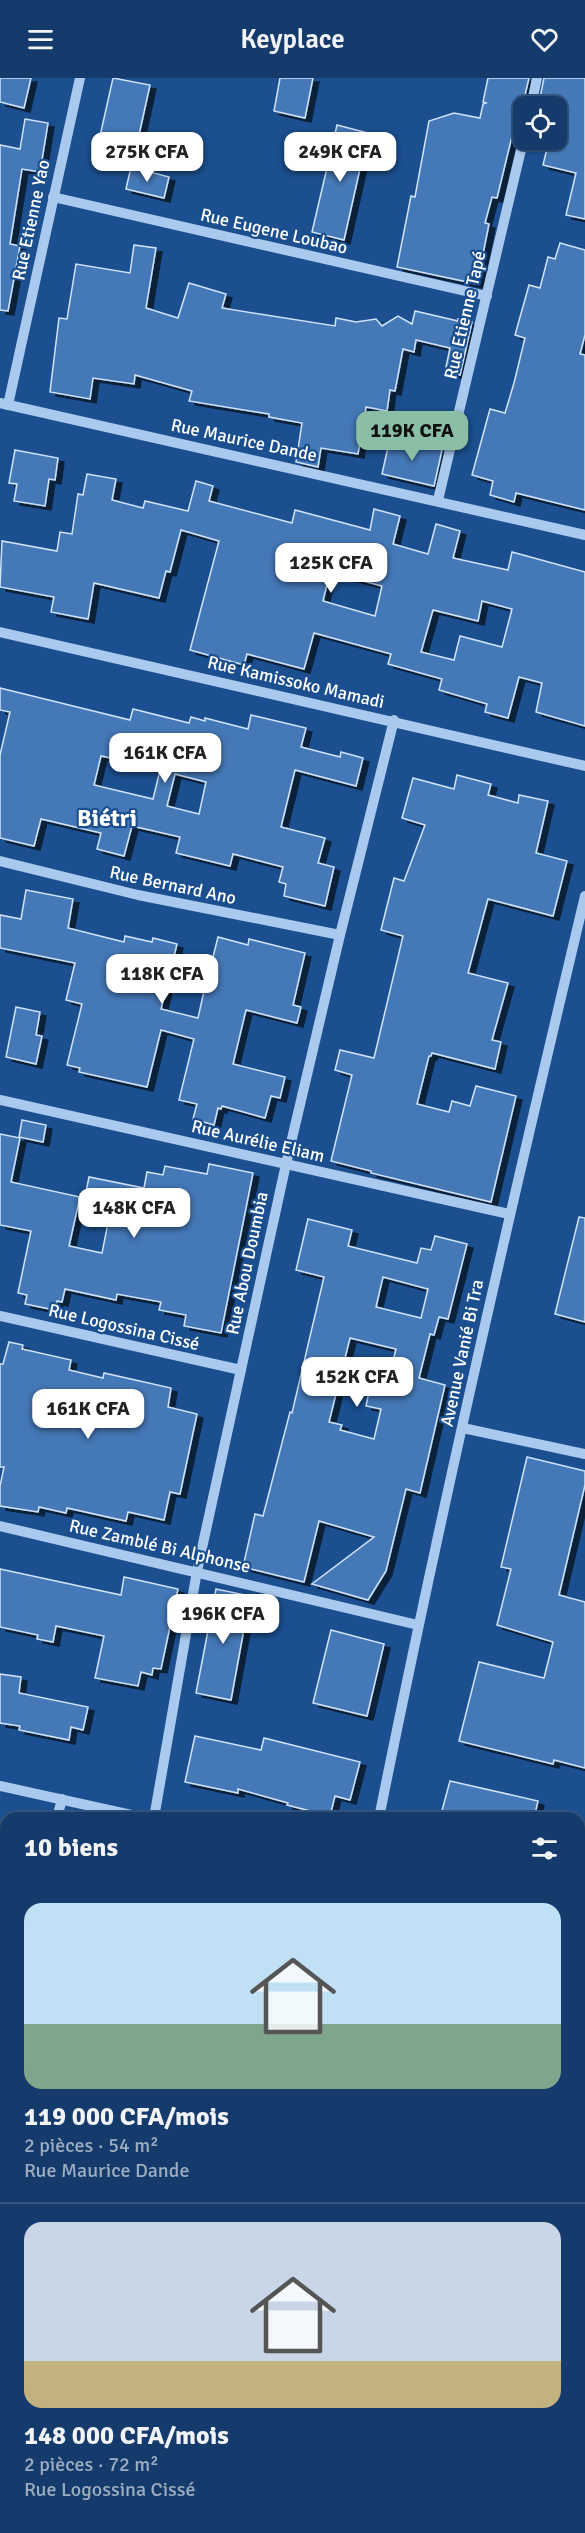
<!DOCTYPE html>
<html lang="fr">
<head>
<meta charset="utf-8">
<style>
  body { margin:0; font-family:Signika,sans-serif; background:#214673; color:#f1f3f6; height:100vh; display:flex; flex-direction:column; font-size:22px; white-space:nowrap }
  * { box-sizing:border-box; margin:0 }
  p { font-size:20px; color:#9dadc1 }
  .icon { flex:none; width:33px; height:33px; fill:none; stroke:currentColor; stroke-width:2; stroke-linecap:round; stroke-linejoin:round }
  .map { position:relative; flex:1; overflow:hidden }
  .details { position:absolute; left:0px; top:1734px; width:585px; height:722px; display:flex; flex-direction:column; background:#143b6b; border-radius:18px 18px 0 0; box-shadow:0 2px 4px #0004,0 0 0 2px #33557e }
  .details>* { flex:none }
  .tools { position:absolute; left:513px; top:18px; display:grid; gap:12px }
  .tools a { display:grid; place-items:center; width:54px; height:54px; border-radius:12px; background:#143b6b; box-shadow:0 2px 4px #0004,0 0 0 2px #33557e; font-size:30px }
  .price { position:absolute; translate:-50% -51px; padding:0 14px; border-radius:12px; background:#fff; color:#222; font-size:20px; line-height:39px; filter:drop-shadow(0 2px 3px #0008) }
  .price::after { content:''; position:absolute; left:50%; top:36px; width:18px; height:14px; margin-left:-9px; background:inherit; clip-path:polygon(0 0,100% 0,50% 100%) }
  .price.selected { background:#8abfa5; color:#111 }
  ul { padding:0; list-style:none }
  li { display:grid; align-content:center; gap:12px; height:318px; padding:0 24px }
  li+li { border-top:2px solid #33557e }
  li span { display:grid; place-items:center; height:186px; border-radius:18px; color:#555 }
  li>.icon { margin-inline-start:auto }
  span .icon { width:108px; height:108px; fill:#fffc; stroke-width:1 }
  li b { font-size:26px }
  h2 { display:flex; justify-content:space-between; align-items:center; height:72px; padding:0 24px; font-size:26px }
  header { display:flex; justify-content:space-between; align-items:center; height:78px; padding:0 24px; background:#143b6b; font-size:27px; font-weight:600 }
  .map>svg:first-child { display:block }
  .building { fill:#4478b7; stroke:#cfe3fa; stroke-width:1.5; fill-rule:evenodd; filter:url(#shadow) }
  .lines { fill:none; stroke-linecap:round; stroke-linejoin:round }
  .minor { stroke:#a9c9ee; stroke-width:10 }
  .labels { text-anchor:middle; dominant-baseline:central; stroke-width:4.5; stroke-linejoin:round; paint-order:stroke }
  .street-label { font-size:18px; fill:#fff; stroke:#1b4f8f }
  .district-label { font-size:24px; font-weight:bold; fill:#fff; stroke:#1b4f8f }
</style>
</head>
<body>
<header><svg class="icon" aria-label="menu" viewBox="0 0 24 24"><path d="M4 6h16M4 12h16M4 18h16"/></svg>Keyplace<svg class="icon" aria-label="heart" viewBox="0 0 24 24"><path d="M12 20l-8-8c-3-5 5-10 8-4 3-6 11-1 8 4z"/></svg></header>
<div class="map">
<svg width="585" height="2455" viewBox="0 0 585 2455">
  <defs>
    <filter id="shadow"><feDropShadow dx="6" dy="4" stdDeviation="0" flood-color="#0009"/></filter>
  </defs>
  <rect width="100%" height="100%" fill="#1b4f8f"/>
  <g class="building">
    <path d="M0,0H31L24,30L0,24Z"/>
    <path d="M113,0L150,7L135,75L98,67Z"/>
    <path d="M280,0H313L305,40L274,33Z"/>
    <path d="M488,0H529L516,55L513,54L497,120L492,119L485,145L489,146L477,206L397,189L411,118L415,119L429,43L454,35L480,40L483,26L486,25L483,24Z"/>
    <path d="M544,0H585V141L566,137L576,95L543,87L549,62H556V28L539,25Z"/>
    <path d="M25,41L48,45L40,94L22,91L10,166L20,168L8,233L0,232V67L20,71Z"/>
    <path d="M337,47L368,55L344,162L312,154Z"/>
    <path d="M131,89L169,99L164,120L126,111Z"/>
    <path d="M560,165L585,172V257L580,276L585,277V432L516,415L514,424L490,417L493,403L472,397L490,331L505,335L514,305L525,260L515,257L529,207L540,210L548,179L555,181Z"/>
    <path d="M134,167L156,170L146,230L178,240L189,205L226,216L222,230L335,248L336,240L356,244L376,241L382,248L398,238L412,246L415,233L458,243V241L472,244L460,297L445,294L450,270L416,262L414,274L403,271L395,313L390,312L387,333L366,329L358,376L321,370L318,389L296,384L302,345L269,339V336L189,323L192,313L135,297L134,306L93,300L90,321L50,314L59,240L67,241L76,186L130,195Z"/>
    <path d="M390,360L442,372L434,408L382,396Z"/>
    <path d="M15,372L58,380L55,402L49,401L45,428L14,423L17,406L9,405Z"/>
    <path d="M87,396L116,401L112,422L143,430L145,423L188,433L196,403L213,408L209,423L292,445L295,432L370,452L374,431L400,438L393,466L428,476L436,446L460,453L453,480L508,492L512,474L585,494V648L536,634L542,605L519,599L508,640L485,634L487,626L439,612L442,601L388,586L391,576L314,555L304,591L247,576L244,587L190,572L219,463L181,452L170,494L166,493L159,520L94,505L88,541L51,534L54,519L0,509L2,463L57,473L60,454L72,456L78,416L83,417ZM330,494L382,508L375,538L323,523ZM482,523L512,531L502,569L460,558L454,582L421,574L433,532L478,543Z"/>
    <path d="M0,610L130,642L133,631L189,645L191,639L205,643V640L248,651L251,637L306,650L301,669L340,679L341,674L363,680L356,708L295,692L281,749L325,760L318,785L334,789L325,828L284,818L286,806L279,804L283,789L233,776L230,788L176,775L180,759L132,748L124,778L97,771L101,755L41,741L34,768L0,760V677L10,634L0,632ZM115,661L154,670L151,686L161,688L153,721L94,707L101,678L111,680ZM175,696L206,704L199,736L167,728Z"/>
    <path d="M457,697L491,706L488,717L518,725L519,717L548,723L536,775L567,783L553,838L488,821L468,895L508,905L492,962L501,964L495,991L432,975L431,978H429L417,1026L449,1034L452,1023L470,1028L476,1008L516,1018L491,1124L371,1095V1093L331,1083L352,997L335,992L340,972L374,980L403,858L381,852L394,800L404,803L425,747L402,740L413,700L454,711Z"/>
    <path d="M26,812L73,821L68,850L124,864L125,858L152,864L153,860L177,866L161,931L198,940L204,913L209,914L217,884L212,883L218,859L248,867L249,861L305,875L293,927L301,929L297,945L246,932L233,986L285,999L280,1020L271,1018L265,1040L222,1028L221,1031L218,1030L214,1047L193,1041L197,1026L179,1022L194,961L161,952L147,1009L79,994L80,990L67,987L82,926L66,922L75,885L0,870V837L21,841Z"/>
    <path d="M16,929L40,934L36,957L42,958L36,986L6,979Z"/>
    <path d="M22,1042L46,1047L43,1064L19,1059Z"/>
    <path d="M0,1056L20,1060L11,1104L80,1119L69,1168L102,1175L109,1140L82,1134L89,1099L144,1110L147,1094L163,1097L165,1088L207,1096L209,1086L253,1095L221,1255L184,1248L186,1237L159,1232L161,1224L117,1216L116,1222L65,1211L62,1224L57,1223L55,1232L25,1226L27,1217L18,1215L31,1153L0,1147Z"/>
    <path d="M579,1139L585,1140V1244L555,1236Z"/>
    <path d="M308,1141L352,1152L348,1168L417,1185L421,1170L431,1172L435,1158L467,1166L448,1241L439,1239L434,1257L430,1256L419,1300L445,1307L420,1415L406,1411L386,1493L368,1522L312,1506L374,1459L319,1443L304,1504L243,1489L255,1436L263,1438L290,1334L292,1335L324,1199L296,1192ZM383,1199L428,1211L421,1240L376,1229ZM350,1260L396,1271L387,1307L371,1304L366,1328L381,1331L374,1361L340,1352L342,1347L329,1344Z"/>
    <path d="M9,1264L23,1267L22,1271L71,1282L69,1292L103,1300L104,1295L171,1310L168,1329L197,1336L180,1416L170,1414L164,1442L128,1434L126,1443L67,1430L66,1435L39,1429L38,1434L0,1428V1408L4,1389H0V1286H3Z"/>
    <path d="M527,1379L585,1393V1407L559,1517L585,1524V1690L554,1682L553,1686L459,1663L479,1584L544,1600L553,1564L497,1547L511,1491L501,1489Z"/>
    <path d="M0,1491L121,1517L124,1499L178,1511L161,1591L153,1590L152,1597L141,1594L138,1608L95,1600L104,1558L56,1548L53,1564L37,1561L38,1557L0,1549Z"/>
    <path d="M216,1511L250,1518L231,1622L196,1615Z"/>
    <path d="M331,1552L384,1566L367,1638L313,1625Z"/>
    <path d="M0,1596L21,1599L19,1615L88,1629L83,1652L71,1649L69,1662L19,1652L20,1648L0,1645Z"/>
    <path d="M195,1658L261,1672L264,1660L360,1684L350,1722L335,1718L330,1738L287,1727L288,1725L238,1711V1715L185,1704Z"/>
    <path d="M450,1703L538,1723L534,1740H440Z"/>
  </g>
  <g class="lines">
    <g class="minor">
      <path d="M531,28L537,0"/>
      <path d="M53,119L487,218"/>
      <path d="M0,325L585,457"/>
      <path d="M8,327L80,0"/>
      <path d="M438,422L524,59"/>
      <path d="M0,554L585,688"/>
      <path d="M0,783L138,817L340,857"/>
      <path d="M0,1022L509,1136"/>
      <path d="M0,1238L241,1292"/>
      <path d="M463,1350L585,1376"/>
      <path d="M0,1448L418,1547"/>
      <path d="M0,1708L145,1740"/>
      <path d="M57,1740L62,1721"/>
      <path d="M154,1740L197,1493L286,1086L340,857L394,642"/>
      <path d="M379,1740C441,1431 512,1125 585,818"/>
      <path d="M579,1840L585,1841"/>
      <path d="M0,1961L6,1938"/>
      <path d="M579,1991L585,1993"/>
      <path d="M579,2211L585,2212"/>
      <path d="M579,2414L585,2416"/>
      <path d="M208,2455L210,2450"/>
    </g>
  </g>
  <g class="labels">
    <g class="street-label">
      <text transform="translate(31 142) rotate(-78)">Rue Etienne Yao</text>
      <text transform="translate(274 153) rotate(13)">Rue Eugene Loubao</text>
      <text transform="translate(465 237) rotate(-77)">Rue Etienne Tapé</text>
      <text transform="translate(244 362) rotate(12)">Rue Maurice Dande</text>
      <text transform="translate(296 604) rotate(13)">Rue Kamissoko Mamadi</text>
      <text transform="translate(173 807) rotate(12)">Rue Bernard Ano</text>
      <text transform="translate(258 1063) rotate(13)">Rue Aurélie Eliam</text>
      <text transform="translate(247 1185) rotate(-78)">Rue Abou Doumbia</text>
      <text transform="translate(124 1249) rotate(13)">Rue Logossina Cissé</text>
      <text transform="translate(462 1275) rotate(-78)">Avenue Vanié Bi Tra</text>
      <text transform="translate(160 1468) rotate(13)">Rue Zamblé Bi Alphonse</text>
    </g>
    <g class="district-label">
      <text x="107" y="740">Biétri</text>
    </g>
  </g>
</svg>
<div class="tools">
<a><svg class="icon" aria-label="locate" viewBox="0 0 24 24"><circle cx="12" cy="12" r="6"/><path d="M12 2v4M12 18v4M2 12h4M18 12h4"/></svg></a>
</div>
<b class="price" style="left:147px;top:105px">275K CFA</b>
<b class="price" style="left:340px;top:105px">249K CFA</b>
<b class="price selected" style="left:412px;top:384px">119K CFA</b>
<b class="price" style="left:331px;top:516px">125K CFA</b>
<b class="price" style="left:165px;top:706px">161K CFA</b>
<b class="price" style="left:162px;top:927px">118K CFA</b>
<b class="price" style="left:134px;top:1161px">148K CFA</b>
<b class="price" style="left:357px;top:1330px">152K CFA</b>
<b class="price" style="left:88px;top:1362px">161K CFA</b>
<b class="price" style="left:223px;top:1567px">196K CFA</b>
<section class="details">
<h2>10 biens<svg class="icon" aria-label="filters" viewBox="0 0 24 24"><path d="M4 7h16M4 17h16"/><circle cx="9" cy="7" r="2"/><circle cx="15" cy="17" r="2"/></svg></h2>
<ul>
<li><span style="background:linear-gradient(#bfe0f5 65%,#7fa58c 0)"><svg class="icon" aria-label="home" viewBox="0 0 24 24"><path d="M3 11l9-7 9 7M6 9v11h12V9"/></svg></span><div><b>119 000 CFA/mois</b><p>2 pièces · 54 m²</p><p>Rue Maurice Dande</p></div></li>
<li><span style="background:linear-gradient(#c9d6e8 75%,#c2b280 0)"><svg class="icon" aria-label="home" viewBox="0 0 24 24"><path d="M3 11l9-7 9 7M6 9v11h12V9"/></svg></span><div><b>148 000 CFA/mois</b><p>2 pièces · 72 m²</p><p>Rue Logossina Cissé</p></div></li>
</ul>
</section>
</div>
</body>
</html>
